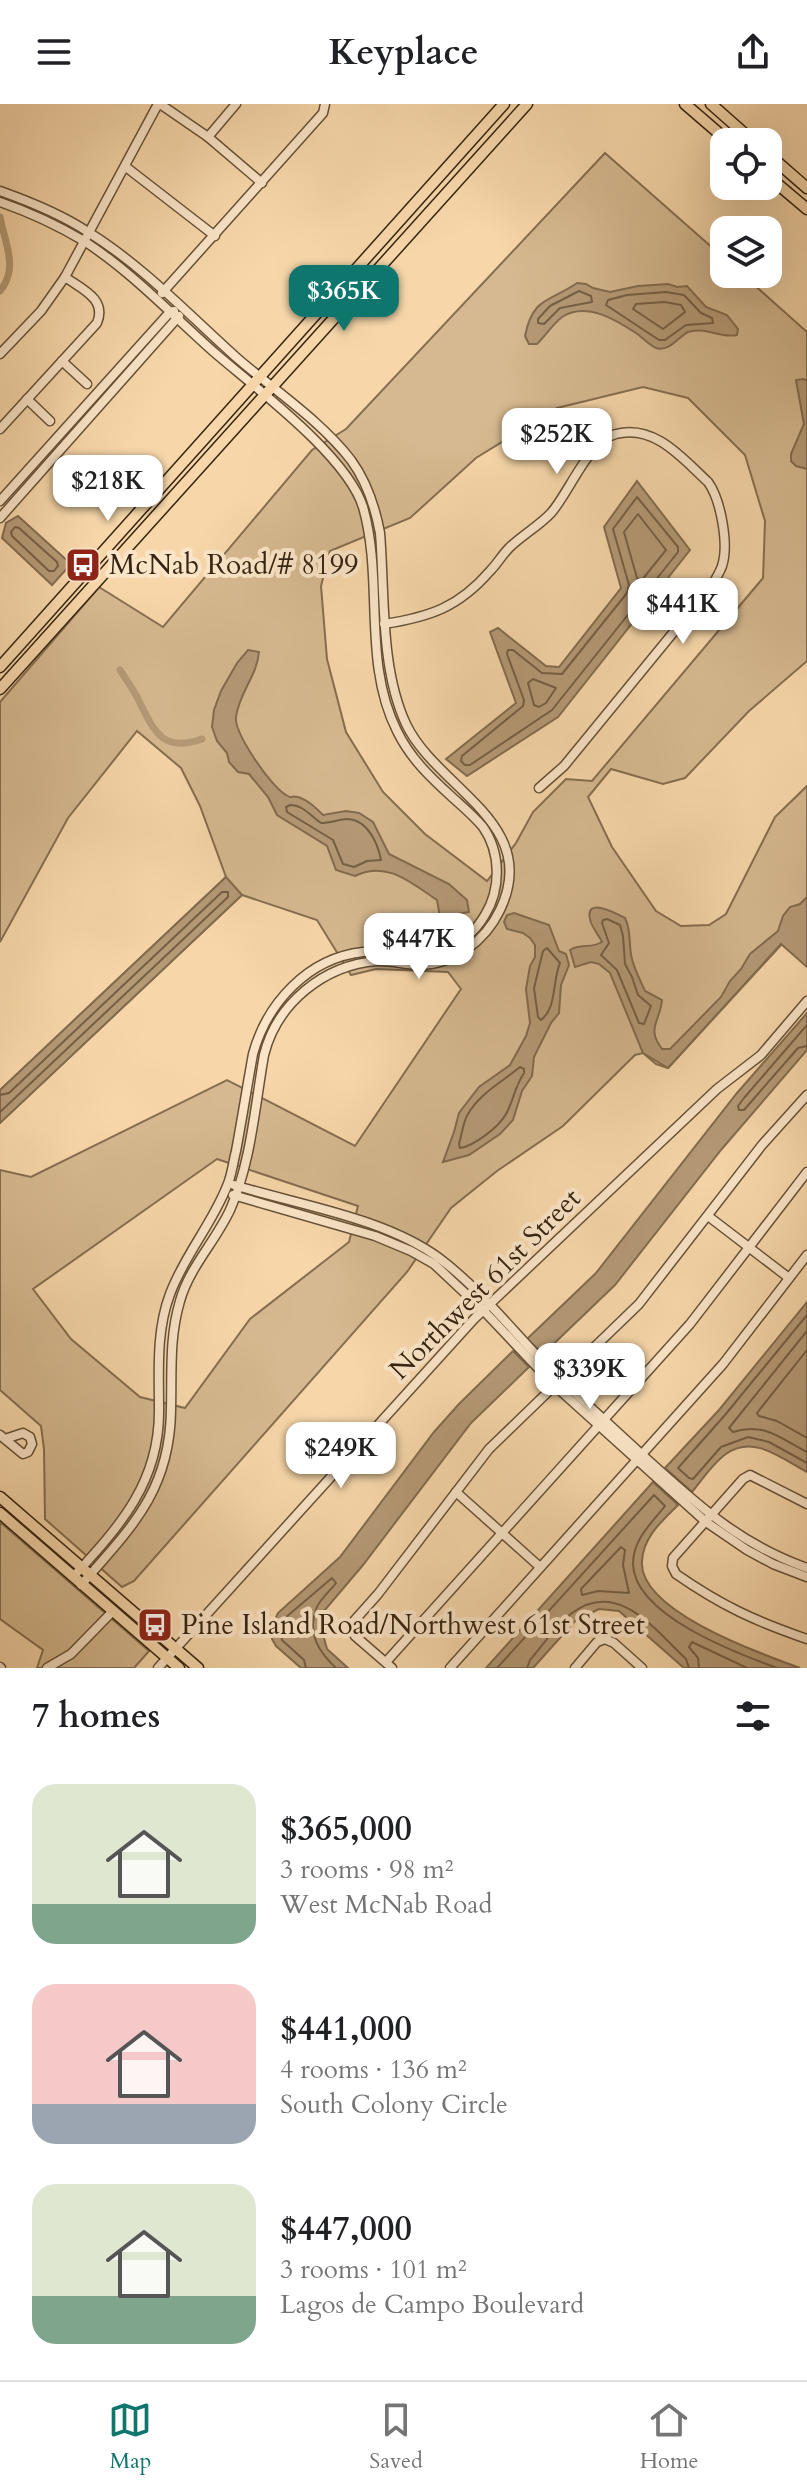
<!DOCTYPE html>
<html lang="en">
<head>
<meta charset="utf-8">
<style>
  body { margin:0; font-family:Cardo,serif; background:#f2f2f2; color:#202124; height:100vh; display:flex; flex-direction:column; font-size:30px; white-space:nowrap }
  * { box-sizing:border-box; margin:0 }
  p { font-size:26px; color:#757577 }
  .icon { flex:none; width:44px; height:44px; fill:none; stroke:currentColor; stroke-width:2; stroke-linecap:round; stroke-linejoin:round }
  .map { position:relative; height:1564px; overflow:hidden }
  .details { display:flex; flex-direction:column; background:#fff; flex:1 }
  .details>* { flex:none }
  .fabs { position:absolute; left:710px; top:24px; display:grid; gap:16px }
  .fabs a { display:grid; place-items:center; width:72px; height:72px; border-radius:16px; background:#fff; box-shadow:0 8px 32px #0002; font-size:40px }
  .price { position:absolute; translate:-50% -68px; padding:0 18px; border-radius:16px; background:#fff; color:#222; font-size:26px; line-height:52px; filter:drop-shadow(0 2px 4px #0008) }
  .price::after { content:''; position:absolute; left:50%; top:48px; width:24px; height:18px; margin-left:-12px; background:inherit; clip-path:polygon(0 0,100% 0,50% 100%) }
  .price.current { background:#0f766e; color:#fff }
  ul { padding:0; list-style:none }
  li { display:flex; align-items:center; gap:24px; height:200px; padding:0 32px }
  li span { display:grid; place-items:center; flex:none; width:224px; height:160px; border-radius:24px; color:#555 }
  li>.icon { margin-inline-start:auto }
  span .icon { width:96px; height:96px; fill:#fffc; stroke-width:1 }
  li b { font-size:34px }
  h2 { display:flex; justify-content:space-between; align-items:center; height:96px; padding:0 32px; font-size:34px }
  header { display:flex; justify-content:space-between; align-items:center; height:104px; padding:0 32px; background:#fff; font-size:36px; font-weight:700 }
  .tabs { display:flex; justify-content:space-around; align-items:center; height:112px; border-top:2px solid #e0e0e0; background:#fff; font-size:22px; color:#757577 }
  .tabs a { display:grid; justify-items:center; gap:4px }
  .tabs .current { color:#0f766e }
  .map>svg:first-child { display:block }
  .green { fill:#d6b990; stroke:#866e50; stroke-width:2; fill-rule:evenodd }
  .water { fill:#b59a76; stroke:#826b4e; stroke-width:2 }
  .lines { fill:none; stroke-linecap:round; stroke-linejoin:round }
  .shore { stroke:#755f44; stroke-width:2 }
  .canal { stroke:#b59a76; stroke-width:7 }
  .minor-casing { stroke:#665137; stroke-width:11 }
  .major-casing { stroke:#352411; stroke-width:13 }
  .minor { stroke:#fae5c8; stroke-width:8 }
  .major { stroke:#f7d7aa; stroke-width:10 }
  .labels { text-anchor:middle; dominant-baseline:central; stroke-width:8; stroke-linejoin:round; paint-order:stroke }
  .poi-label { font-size:28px; fill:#352411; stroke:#fae5c8; text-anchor:start }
  .street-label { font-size:28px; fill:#352411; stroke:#fae5c8 }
</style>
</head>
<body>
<header><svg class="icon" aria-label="menu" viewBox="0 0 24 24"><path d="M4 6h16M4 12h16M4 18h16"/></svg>Keyplace<svg class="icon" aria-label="share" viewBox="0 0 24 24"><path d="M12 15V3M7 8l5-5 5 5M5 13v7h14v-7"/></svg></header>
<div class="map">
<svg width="807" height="1564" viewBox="0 0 807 1564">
  <rect width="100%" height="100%" fill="#f7d7aa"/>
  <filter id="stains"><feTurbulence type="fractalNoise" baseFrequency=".0025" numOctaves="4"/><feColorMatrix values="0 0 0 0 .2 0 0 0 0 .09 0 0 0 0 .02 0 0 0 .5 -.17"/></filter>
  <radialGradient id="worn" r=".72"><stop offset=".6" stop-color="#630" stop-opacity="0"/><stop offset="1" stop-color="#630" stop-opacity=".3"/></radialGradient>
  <g class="green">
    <path d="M605,49L724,154V170H742L807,228V557L749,607L685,674L663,680L611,665L588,693L612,743L656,807L681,822L709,821L726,810L775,713L807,682V823L782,840L668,964L656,960L643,949L635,951L563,1022L497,1067L451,1104L407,1168L134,1477L122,1483L45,1415L44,1345L41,1322L0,1286V1066L31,1073L227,976L355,1042L461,885L448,868L376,865L351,871L317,816L242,791L0,1019V986L226,773L200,702L181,664L137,627L68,714L0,838V598L99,483L163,523L312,346L346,325ZM643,283L688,294L745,351L765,417L763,474L592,677L566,675L533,708L516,739L487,777L425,730L383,688L346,628L327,555L321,482L330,447L410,414L476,354L557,304ZM217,1055L358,1102L349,1138L250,1215L185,1304L140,1293L71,1235L33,1185Z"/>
    <path d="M0,1418L149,1547L134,1564H37L43,1546L0,1515Z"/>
  </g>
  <g class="water">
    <path d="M577,179L586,180L593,184L610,188L638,182L668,180L677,183L687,182L706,203L727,211L738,225L737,231C721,235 704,222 688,228C678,233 670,248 656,244C650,242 642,233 636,229C616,216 586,197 562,213C553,220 545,232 537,240H529L525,232C533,192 550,198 577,179Z"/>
    <path d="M804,275L807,277V365L796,362L791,357V350L804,320L796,276Z"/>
    <path d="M637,377L690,446L558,613L467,672L446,655L516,599L490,528L498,524L546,562L559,563L621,484L604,423Z"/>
    <path d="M18,412L71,460L52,481L2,434L6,419Z"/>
    <path d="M248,546L259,548C257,572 239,589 236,613C234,629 271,683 286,691C294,696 288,691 298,693C308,696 316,704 323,711L346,707L359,709L373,718L389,750L449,780L467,796L469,808L440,813L437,796C411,779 387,756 355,772L336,766L327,742L277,711L268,693L249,670L238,668L229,658L227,649L217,637L212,623L214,606L221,587L237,559Z"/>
    <path d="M226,773L242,791L0,1019V986Z"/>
    <path d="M807,793V863L781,840L668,964L643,949L610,869L599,860L591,858L575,863L570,846C580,839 591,845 602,838C599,831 591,823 590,815C585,792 617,810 625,814C632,828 628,840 632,855C634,864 641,878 645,887L662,896C660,918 646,924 662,945H670L721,893L730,877L741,865L750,850L778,827L783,812L790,803L800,800Z"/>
    <path d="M514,809L549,821L559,847L566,850L569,861L561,881L559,909L551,919L534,953L532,972L522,987L513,1016L500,1030L469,1051L443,1058L454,1028L459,1009L479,983L510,961L526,932L530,919L526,885L530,862L535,853V841L530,834L523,829L507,825L504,818L507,811Z"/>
    <path d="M807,909V946L721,1046L615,1181L543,1250L527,1235L596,1169L737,989Z"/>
    <path d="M807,1198V1368C782,1355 754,1330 726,1350C713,1359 702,1376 692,1388L665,1364L719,1306Z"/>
    <path d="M513,1247L529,1263L471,1319L363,1461L324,1507L321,1523L327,1545L348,1564H301L276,1542L272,1535V1522L278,1509L340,1453L434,1328L459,1300Z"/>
    <path d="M653,1378L678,1401C662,1417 643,1433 642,1457C638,1507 762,1550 800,1564H684L619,1507L599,1505L576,1516L533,1564H486Z"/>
  </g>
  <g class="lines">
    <g class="shore">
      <path d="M579,187L591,192L592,198L560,204L544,220L538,219V215L550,202Z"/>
      <path d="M666,188L684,191L701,209L712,214L713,219L686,221L665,236H659L606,201L608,196L627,191Z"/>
      <path d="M665,198L681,201L685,208L663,225L633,205L636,200Z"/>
      <path d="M637,393L678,443V448L552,606L470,661H465L461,657L462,652L523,602L524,596L507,550L508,546H513L542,569L562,570L627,489L629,481L613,425Z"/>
      <path d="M638,410L666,446L641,477L637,474L624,428Z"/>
      <path d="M15,423L19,424L57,458L58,462L54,467H49L12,432L11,428Z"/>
      <path d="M533,575L556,584L546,599L539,603L534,601L528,579Z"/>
      <path d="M290,701C304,701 310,712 321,719C330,719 340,715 348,715C368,716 378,740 381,756L367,757L354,763L343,760L333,736L287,708L286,703Z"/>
      <path d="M607,815L620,821L623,832L625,860L632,873L638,891L651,902L644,920L639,919L617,866L601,851L609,839L602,819L603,816Z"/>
      <path d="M547,844L560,859C552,878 557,904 541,916L538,913L534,884L543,847Z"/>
      <path d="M807,921L744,994L738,1002L739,1006H744L798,944L807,942"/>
      <path d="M520,963L524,965V969C514,984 514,996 506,1010C499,1023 474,1042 460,1044L459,1040C462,1030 463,1018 468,1010C480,989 502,978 520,963Z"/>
      <path d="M0,991L9,989L222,788H228V793L0,1008"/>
      <path d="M807,1211L725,1311L678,1364L689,1374L693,1375L721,1343L748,1333L769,1338L807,1359"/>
      <path d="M807,1227L729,1324L733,1328C764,1318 780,1334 807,1348"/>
      <path d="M807,1246L757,1309L759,1312L777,1317L807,1334"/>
      <path d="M621,1443L625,1446L623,1461L629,1489L598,1487L582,1491L581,1485Z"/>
      <path d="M306,1564L304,1556L282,1536L280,1524L285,1514L332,1474L336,1479C330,1487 319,1496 316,1505C307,1530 319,1548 336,1564"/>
      <path d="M497,1564L654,1391L665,1402C651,1420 633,1435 633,1460C634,1511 736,1549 777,1564"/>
      <path d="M527,1564L530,1556C543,1541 556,1521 572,1509C618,1475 654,1525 686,1555L689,1564"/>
      <path d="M699,1564L698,1554L689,1543L692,1538L747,1564"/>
    </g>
    <g class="canal">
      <path d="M0,113C5,140 19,164 0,187"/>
      <path d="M120,566C126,575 132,584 137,593C153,624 160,650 202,635"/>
    </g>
    <defs>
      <g id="minor">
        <path d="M160,0L208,33L262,79"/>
        <path d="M208,33L236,0"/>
        <path d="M126,63L215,132"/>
        <path d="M0,87C31,98 61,110 88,128C143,162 189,211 237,254C274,286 321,317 351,356C367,378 375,402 380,429C385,490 380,564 406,620C436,684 542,719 500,806C485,837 455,860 420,861C406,861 391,856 377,857C324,861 277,899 264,951C255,1002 251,1059 230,1106C215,1138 189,1164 180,1197C169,1234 172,1269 171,1306C170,1387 131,1424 81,1481"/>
        <path d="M0,98C29,108 57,121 84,137C132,168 172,211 215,249C257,285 347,352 363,403C384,476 362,558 397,627C410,654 430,673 452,693C463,703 474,712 483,723C501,749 501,785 485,811C455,862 410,843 363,848C308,854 267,899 253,950C247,983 242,1015 236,1047C233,1058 232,1071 227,1082C212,1120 184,1152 170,1190C156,1227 159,1266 159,1305C160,1378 120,1422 73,1473"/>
        <path d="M162,189L323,9L325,0"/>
        <path d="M0,250L41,207L65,173L158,0"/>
        <path d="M62,257L87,280"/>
        <path d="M27,295L50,317"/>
        <path d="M0,325L97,219C107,195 82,185 65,173"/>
        <path d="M0,397L170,208L174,207"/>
        <path d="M0,414L179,212"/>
        <path d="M384,520C430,513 459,503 490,467C497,460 502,451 509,444C522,431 539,422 551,409C569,389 589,336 616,330C655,320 683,355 708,378C721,396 729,441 722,462C720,468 716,474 713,480L564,662L539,684"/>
        <path d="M234,1081C299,1101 385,1114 439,1154C479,1184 511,1225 546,1261C576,1291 608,1319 639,1348C694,1397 736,1439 807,1464"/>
        <path d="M233,1091L375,1132L411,1147L434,1160L483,1206L554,1281L706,1418L747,1446L773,1460L807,1473"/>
        <path d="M708,1112L789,1174"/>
        <path d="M0,1331L23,1350L28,1348L32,1340L30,1333L23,1329L5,1335"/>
        <path d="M456,1388L540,1463"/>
        <path d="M807,1400L750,1371L743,1375L673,1454L672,1462L676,1470C722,1502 755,1517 807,1535"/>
        <path d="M386,1558L690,1220L807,1068"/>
        <path d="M0,1563L1,1564"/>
        <path d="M47,1564L71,1550L113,1507"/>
        <path d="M158,1564L474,1215L717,985L761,951L807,897"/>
        <path d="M392,1564L355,1532L351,1524L354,1517L378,1490L489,1345L639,1200L762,1041L807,991"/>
        <path d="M450,1564L723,1260L807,1151"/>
        <path d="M575,1564L597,1538L605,1535L614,1539L642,1564"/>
      </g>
      <g id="major">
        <path d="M685,0L729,38"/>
        <path d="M711,0L754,38"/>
        <path d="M768,50L807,84"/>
        <path d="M768,72L807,105"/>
        <path d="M0,563L504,0"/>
        <path d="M0,585L527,0"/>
        <path d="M0,1393L198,1564"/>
        <path d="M0,1409L179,1564"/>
      </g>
    </defs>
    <use href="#minor" class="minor-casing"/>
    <use href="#major" class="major-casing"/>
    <use href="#minor" class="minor"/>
    <use href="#major" class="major"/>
  </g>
  <defs>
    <symbol id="bus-square" viewBox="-11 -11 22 22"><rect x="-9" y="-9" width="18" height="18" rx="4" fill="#8f2418" stroke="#fae5c8"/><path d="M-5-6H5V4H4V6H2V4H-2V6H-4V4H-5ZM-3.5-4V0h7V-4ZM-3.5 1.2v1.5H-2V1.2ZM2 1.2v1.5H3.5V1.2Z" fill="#fff"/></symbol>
  </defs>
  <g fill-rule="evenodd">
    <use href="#bus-square" x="63" y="441" width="40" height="40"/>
    <use href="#bus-square" x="135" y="1501" width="40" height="40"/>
  </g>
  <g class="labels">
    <g class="poi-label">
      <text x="109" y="461">McNab Road/# 8199</text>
      <text x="181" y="1521">Pine Island Road/Northwest 61st Street</text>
    </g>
    <g class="street-label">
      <text transform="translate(485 1180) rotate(-45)">Northwest 61st Street</text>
    </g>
  </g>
  <rect width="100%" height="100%" filter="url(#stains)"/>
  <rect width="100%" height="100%" fill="url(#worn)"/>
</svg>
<div class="fabs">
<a><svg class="icon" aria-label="locate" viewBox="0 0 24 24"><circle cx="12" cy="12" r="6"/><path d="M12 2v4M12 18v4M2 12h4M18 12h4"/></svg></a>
<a><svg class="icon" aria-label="layers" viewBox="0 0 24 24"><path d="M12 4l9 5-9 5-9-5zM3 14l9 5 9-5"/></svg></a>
</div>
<b class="price current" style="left:344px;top:229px">$365K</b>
<b class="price" style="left:557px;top:372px">$252K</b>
<b class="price" style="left:108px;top:419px">$218K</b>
<b class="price" style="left:683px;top:542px">$441K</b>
<b class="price" style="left:419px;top:877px">$447K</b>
<b class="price" style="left:590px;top:1307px">$339K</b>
<b class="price" style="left:341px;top:1386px">$249K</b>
</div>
<section class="details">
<h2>7 homes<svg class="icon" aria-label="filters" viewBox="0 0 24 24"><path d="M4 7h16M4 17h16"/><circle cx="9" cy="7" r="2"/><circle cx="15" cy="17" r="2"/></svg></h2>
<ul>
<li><span style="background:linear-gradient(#dfe7d0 75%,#7fa58c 0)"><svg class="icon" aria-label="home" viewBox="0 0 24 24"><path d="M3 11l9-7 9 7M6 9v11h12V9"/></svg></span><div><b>$365,000</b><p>3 rooms · 98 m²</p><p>West McNab Road</p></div></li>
<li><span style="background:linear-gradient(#f6c9c9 75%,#9aa5b1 0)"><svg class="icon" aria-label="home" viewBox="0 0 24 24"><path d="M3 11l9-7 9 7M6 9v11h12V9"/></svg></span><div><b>$441,000</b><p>4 rooms · 136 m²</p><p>South Colony Circle</p></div></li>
<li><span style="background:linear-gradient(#dfe7d0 70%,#7fa58c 0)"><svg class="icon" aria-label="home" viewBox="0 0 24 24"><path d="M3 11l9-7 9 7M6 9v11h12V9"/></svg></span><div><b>$447,000</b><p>3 rooms · 101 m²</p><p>Lagos de Campo Boulevard</p></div></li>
</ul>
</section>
<nav class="tabs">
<a class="current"><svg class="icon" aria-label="map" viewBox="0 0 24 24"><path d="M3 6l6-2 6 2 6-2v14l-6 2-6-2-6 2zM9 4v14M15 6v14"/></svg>Map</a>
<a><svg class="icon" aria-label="saved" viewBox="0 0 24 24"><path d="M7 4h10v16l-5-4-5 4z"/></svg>Saved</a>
<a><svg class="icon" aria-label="home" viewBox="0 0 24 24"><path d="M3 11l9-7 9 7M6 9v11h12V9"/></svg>Home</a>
</nav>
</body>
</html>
